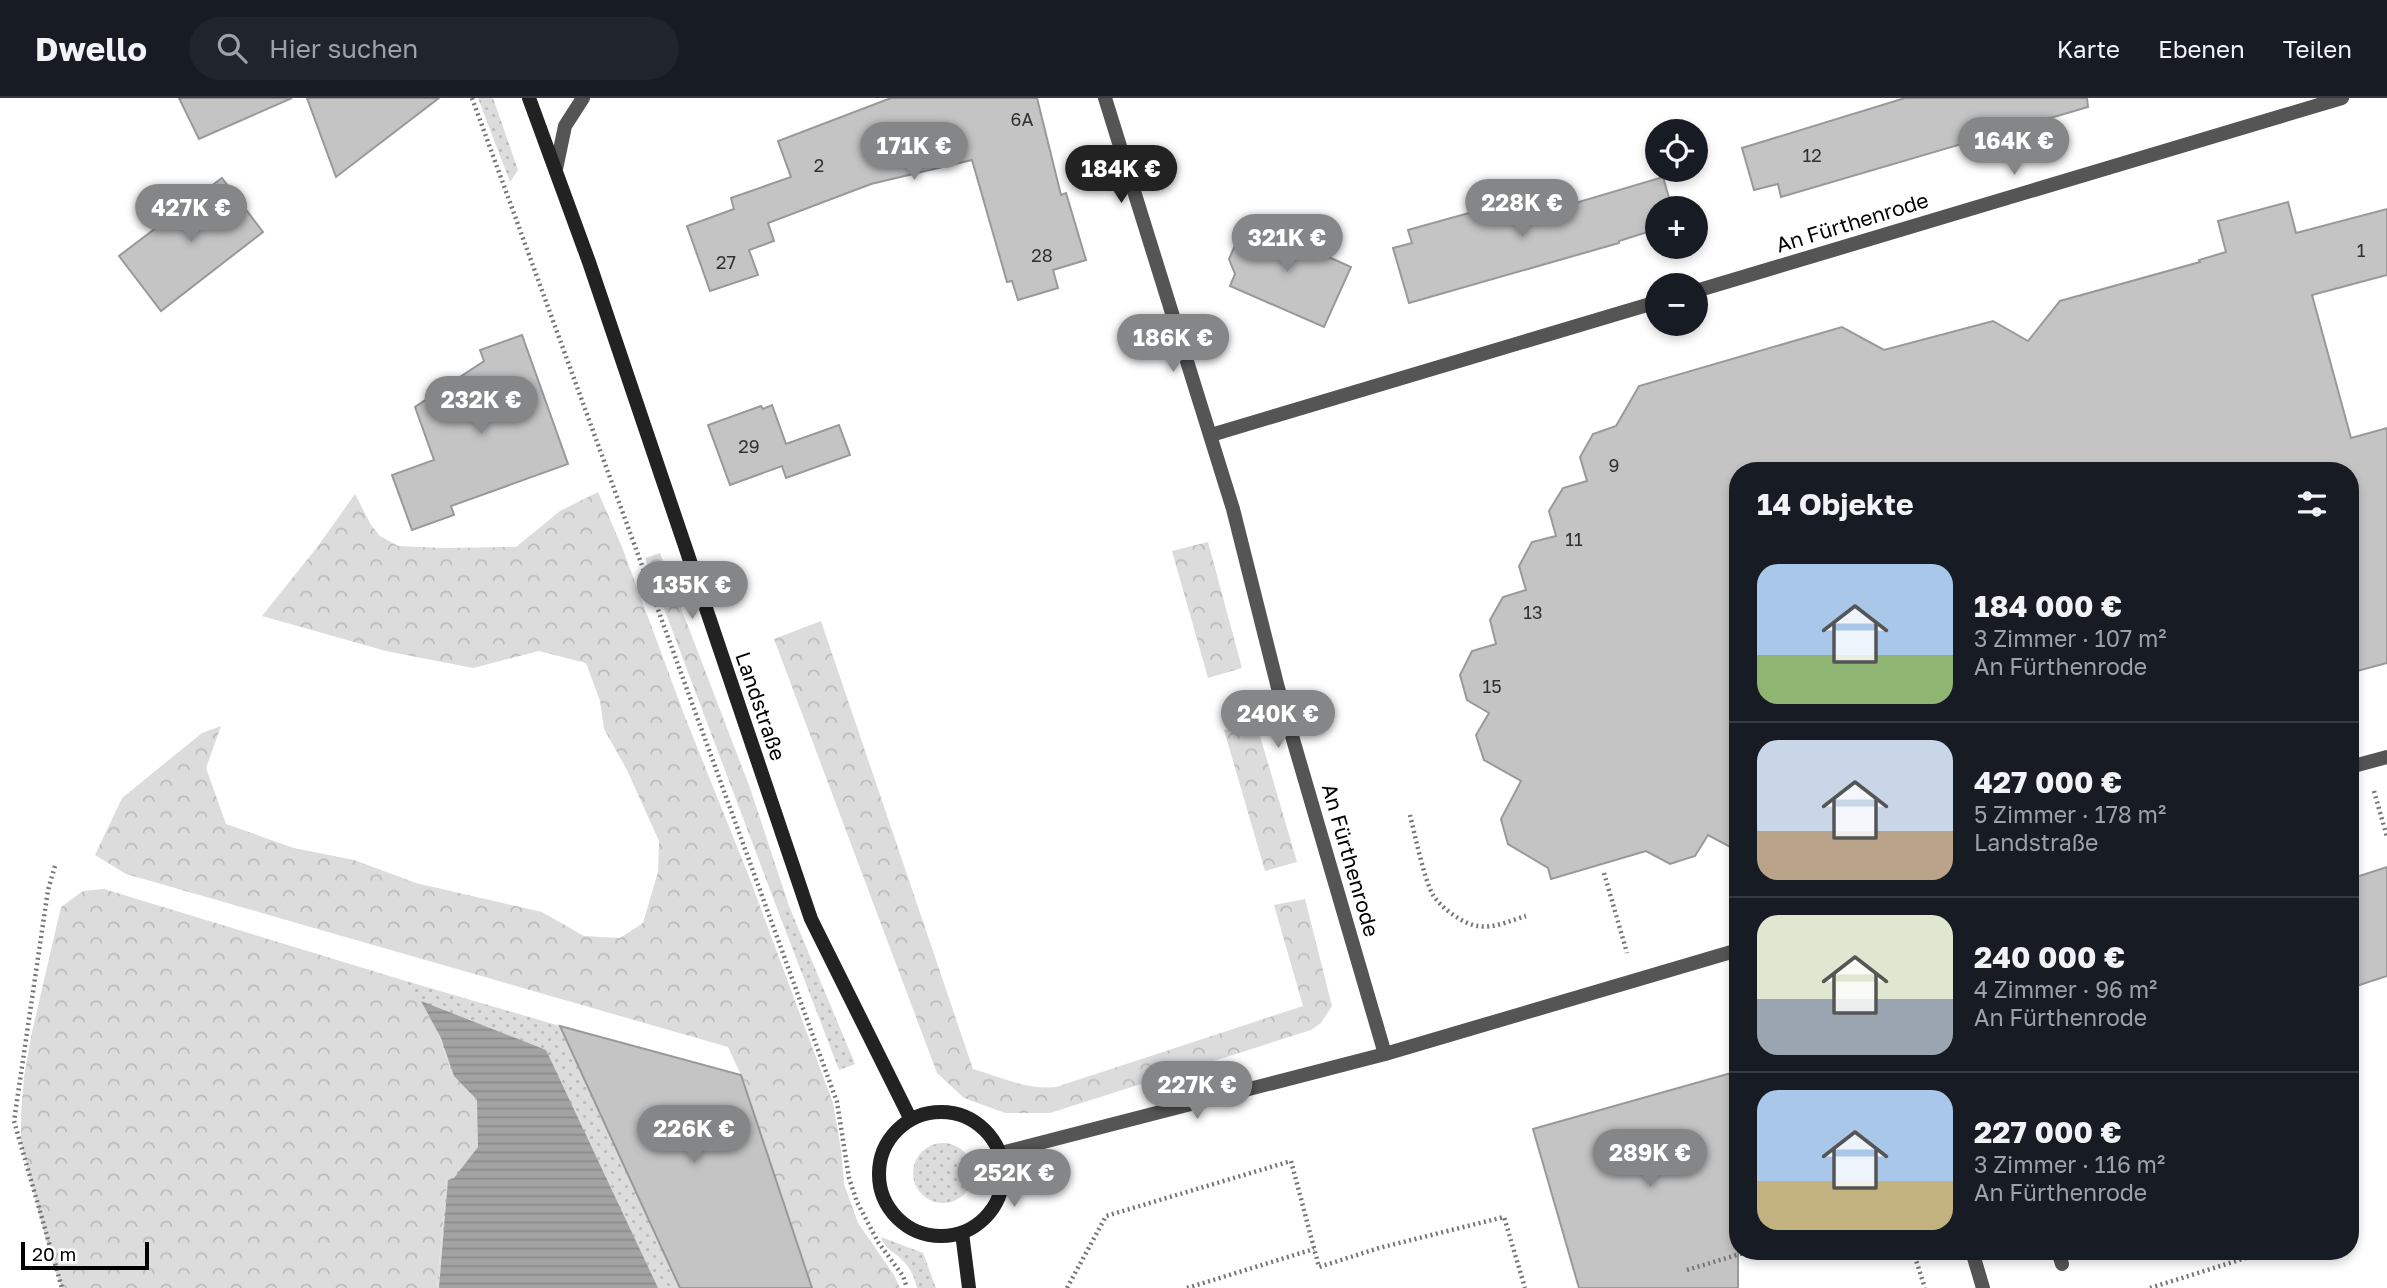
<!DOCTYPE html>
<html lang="de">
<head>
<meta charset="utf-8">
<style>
  body { margin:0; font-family:"Golos Text",sans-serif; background:#20242c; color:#f1f3f6; height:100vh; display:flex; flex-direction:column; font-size:26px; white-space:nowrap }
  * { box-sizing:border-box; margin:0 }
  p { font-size:23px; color:#9ea1a6 }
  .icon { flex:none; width:38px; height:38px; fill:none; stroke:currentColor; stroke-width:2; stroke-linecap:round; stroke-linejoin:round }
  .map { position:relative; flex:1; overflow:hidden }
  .drawer { position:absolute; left:1729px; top:364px; width:630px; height:798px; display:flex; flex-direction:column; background:#171b24; border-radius:28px; box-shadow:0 4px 10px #0003 }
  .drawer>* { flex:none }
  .controls { position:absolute; left:1645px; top:21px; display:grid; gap:14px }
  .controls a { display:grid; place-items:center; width:63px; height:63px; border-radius:50%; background:#171b24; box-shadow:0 4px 10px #0003; font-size:35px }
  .scale { position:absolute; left:21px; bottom:18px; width:128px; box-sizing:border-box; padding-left:7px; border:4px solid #000; border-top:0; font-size:19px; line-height:24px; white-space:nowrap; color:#000; -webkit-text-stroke:5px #fff; paint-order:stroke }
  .price { position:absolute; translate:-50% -60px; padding:0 16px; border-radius:24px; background:#858687; color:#fff; font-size:23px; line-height:46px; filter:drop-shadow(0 2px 4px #0008) }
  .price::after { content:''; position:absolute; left:50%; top:42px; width:21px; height:16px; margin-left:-10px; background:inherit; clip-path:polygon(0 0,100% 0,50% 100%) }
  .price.selected { background:#222; color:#fff }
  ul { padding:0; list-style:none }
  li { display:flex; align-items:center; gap:21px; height:175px; padding:0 28px }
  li+li { border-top:2px solid #363941 }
  li span { display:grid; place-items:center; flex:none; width:196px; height:140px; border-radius:21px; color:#555 }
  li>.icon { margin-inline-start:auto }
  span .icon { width:84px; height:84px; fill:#fffc; stroke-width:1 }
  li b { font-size:30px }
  h2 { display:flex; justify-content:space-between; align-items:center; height:84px; padding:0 28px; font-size:30px }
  header { display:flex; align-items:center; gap:42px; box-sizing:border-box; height:98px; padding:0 35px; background:#171b24; border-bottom:2px solid #363941 }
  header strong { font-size:33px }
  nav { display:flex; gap:38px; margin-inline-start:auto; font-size:24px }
  .search { width:490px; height:63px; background:#20242c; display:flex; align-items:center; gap:18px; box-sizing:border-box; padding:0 24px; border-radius:38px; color:#9ea1a6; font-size:26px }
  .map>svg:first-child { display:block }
  .grass { fill:url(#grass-dots) }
  .forest { fill:url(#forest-crowns) }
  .water { fill:url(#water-rules) }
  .building { fill:#c4c4c4; stroke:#999; stroke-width:2 }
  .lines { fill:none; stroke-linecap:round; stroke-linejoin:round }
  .path { stroke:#777; stroke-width:4.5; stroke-dasharray:2 3.5; stroke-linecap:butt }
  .lane { stroke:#555; stroke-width:14 }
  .street { stroke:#555; stroke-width:14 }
  .secondary { stroke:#222; stroke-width:14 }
  .labels { text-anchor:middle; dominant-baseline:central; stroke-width:6; stroke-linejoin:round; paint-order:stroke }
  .number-label { font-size:18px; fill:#313131 }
  .street-label { font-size:21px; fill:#000; stroke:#fff }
</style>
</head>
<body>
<header>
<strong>Dwello</strong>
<div class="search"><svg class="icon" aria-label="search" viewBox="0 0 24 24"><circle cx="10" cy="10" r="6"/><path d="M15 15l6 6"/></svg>Hier suchen</div>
<nav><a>Karte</a><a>Ebenen</a><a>Teilen</a></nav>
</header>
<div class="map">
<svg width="2387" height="1190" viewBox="0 0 2387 1190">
  <defs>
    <pattern id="grass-dots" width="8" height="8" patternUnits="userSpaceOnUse" patternTransform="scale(1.75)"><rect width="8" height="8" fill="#dcdcdc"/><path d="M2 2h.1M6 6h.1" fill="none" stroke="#bbb" stroke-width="1.8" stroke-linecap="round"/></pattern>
    <pattern id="forest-crowns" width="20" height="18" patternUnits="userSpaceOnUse" patternTransform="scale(1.75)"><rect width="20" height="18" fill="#dcdcdc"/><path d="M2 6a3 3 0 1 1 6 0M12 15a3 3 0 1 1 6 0" fill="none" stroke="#bbb"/></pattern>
    <pattern id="water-rules" width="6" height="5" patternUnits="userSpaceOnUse" patternTransform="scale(1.75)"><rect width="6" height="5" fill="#a3a3a3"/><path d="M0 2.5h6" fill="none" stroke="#8b8b8b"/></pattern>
  </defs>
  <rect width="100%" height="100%" fill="#fff"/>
  <g class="grass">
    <path d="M478,0H493L518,72L510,84Z"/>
    <path d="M789,808L855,966L839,972L778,813Z"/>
    <path d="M406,883L560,928L680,1190H437L447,1081L476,1001L452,976L439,938Z"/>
    <circle cx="943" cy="1075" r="30"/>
    <path d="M881,1139L923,1155L936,1190H917C915,1181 911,1171 904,1164C896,1154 885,1152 881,1139Z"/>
  </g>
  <g class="forest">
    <path d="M598,394L622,449L685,619L748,776L833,1005L841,1051L844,1086L858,1125L894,1177L900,1190H812L741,977L728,949L126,776L95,757L122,700L202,635L221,628L206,670L226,726L294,750L354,762L416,785L542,814L584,838L620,840L643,825L658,774L659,743L627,672L604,631L600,603L586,565L539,553L473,570L386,553L262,518L318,448L355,396L371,427L380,438L398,448L442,450L516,449L560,413Z"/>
    <path d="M1208,444L1242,570L1208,580L1172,453Z"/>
    <path d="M660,455L750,690L789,808L778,813L645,460Z"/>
    <path d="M821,523L973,971C1001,979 1027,992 1056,989L1303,908L1274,807L1305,801L1332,908L1321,925L1311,932L1050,1015H1005L964,1000L937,975L774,541Z"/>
    <path d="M1255,621L1297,764L1265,773L1224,632Z"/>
    <path d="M104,791L406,883L420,901L439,938L452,976L476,1001V1047L452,1078L447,1081L437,1190H62L51,1162L21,1045V1015L24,979L32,934L61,809L83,793Z"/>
  </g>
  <path class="water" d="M421,903L546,952L658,1190H439L448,1082L454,1080L478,1049L477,1002L454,978L441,940Z"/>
  <g class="building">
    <path d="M179,0H292L199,41Z"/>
    <path d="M307,0H439L336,79Z"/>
    <path d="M891,0H1037L1061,97L1066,95L1086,162L1053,172L1058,190L1018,202L1012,183L1007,184L972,62L871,86L768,125L774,143L749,152L758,177L710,193L687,128L734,111L731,100L791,79L778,43Z"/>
    <path d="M1905,0H2087L2088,9L1781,99L1778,86L1754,92L1742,50Z"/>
    <path d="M1663,79L1672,110H1657V131L1619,143V145L1409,205L1393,150L1412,145L1408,132L1494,108L1497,120L1516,115L1518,122Z"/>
    <path d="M222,80L263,134L161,213L119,158Z"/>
    <path d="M2288,104L2296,135L2387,111V177L2312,197L2351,340L2387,330V565L2350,575V373H1738V753L1708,737L1695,758L1670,766L1646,753L1551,781L1548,770L1508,746L1501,721L1521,683L1484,662L1476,637L1489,615L1467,602L1460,577L1472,553L1496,546L1490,522L1503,499L1526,492L1519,468L1532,444L1556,438L1549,413L1563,390L1587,383L1580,359L1593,336L1616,328L1639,288L1842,229L1884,252L1993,223L2028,243L2060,203L2200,164L2199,162L2226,154L2218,123Z"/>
    <path d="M1246,122L1351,169L1324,229L1230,188L1235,176L1229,161Z"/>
    <path d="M522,237L568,366L451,408L454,417L412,432L392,377L434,362L415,309L484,263L480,252Z"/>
    <path d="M772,307L786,346L839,327L850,357L786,380L782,368L730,387L708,327L761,308L763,311Z"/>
    <path d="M2387,769V878L2350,890V781Z"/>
    <path d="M560,928L741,977L812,1190H680Z"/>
    <path d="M1738,973V1190H1579L1533,1031Z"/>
  </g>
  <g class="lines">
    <g class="path">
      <path d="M472,0L837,1004L849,1080L857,1104L878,1144L903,1178L907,1190"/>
      <path d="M2374,693L2387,739"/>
      <path d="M1410,717C1415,737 1424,781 1433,797C1441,810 1463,826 1478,828C1493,831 1512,822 1526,818"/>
      <path d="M55,768L48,792L14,1023L62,1190"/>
      <path d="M1604,775L1627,855"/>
      <path d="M1913,1153L1925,1190"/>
      <path d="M1687,1172L1750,1153"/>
      <path d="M1067,1190L1106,1118L1291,1063L1319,1169L1379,1150L1504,1119L1525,1190"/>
      <path d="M1187,1190L1314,1151"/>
      <path d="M2150,1190L2268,1153"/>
    </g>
    <path class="lane" d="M2058,1153L2062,1166"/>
    <g class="street">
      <path d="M1105,0L1233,411L1278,590L1385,956"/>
      <path d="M556,71L565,28L583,0"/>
      <path d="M1696,193L2342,0"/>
      <path d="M1211,337L1657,204"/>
      <path d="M2350,669L2387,659"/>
      <path d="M1001,1055L1385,956L1738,852"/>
      <path d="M1972,1153L1983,1190"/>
    </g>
    <g class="secondary">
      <path d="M529,0L589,164L811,821L910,1020"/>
      <circle cx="941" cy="1076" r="62"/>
      <path d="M962,1135L969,1190"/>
    </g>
  </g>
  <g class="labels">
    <g class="number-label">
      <text x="1022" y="21">6A</text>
      <text x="1812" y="57">12</text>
      <text x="819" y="67">2</text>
      <text x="2361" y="152">1</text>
      <text x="1042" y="157">28</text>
      <text x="726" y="164">27</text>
      <text x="749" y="348">29</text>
      <text x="1614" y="367">9</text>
      <text x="1574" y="441">11</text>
      <text x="1533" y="514">13</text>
      <text x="1492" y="588">15</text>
    </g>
    <g class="street-label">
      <text transform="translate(1852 124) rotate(-17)">An Fürthenrode</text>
      <text transform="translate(761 608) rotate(71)">Landstraße</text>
      <text transform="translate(1351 762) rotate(74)">An Fürthenrode</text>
    </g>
  </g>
</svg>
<div class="controls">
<a><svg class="icon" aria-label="locate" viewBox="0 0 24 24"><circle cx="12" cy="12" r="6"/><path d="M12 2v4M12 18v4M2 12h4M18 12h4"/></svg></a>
<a>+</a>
<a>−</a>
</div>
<div class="scale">20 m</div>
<b class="price" style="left:2014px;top:79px">164K €</b>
<b class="price" style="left:914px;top:84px">171K €</b>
<b class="price selected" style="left:1121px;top:107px">184K €</b>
<b class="price" style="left:1522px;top:141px">228K €</b>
<b class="price" style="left:191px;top:146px">427K €</b>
<b class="price" style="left:1287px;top:176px">321K €</b>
<b class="price" style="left:1173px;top:276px">186K €</b>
<b class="price" style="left:481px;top:338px">232K €</b>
<b class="price" style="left:692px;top:523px">135K €</b>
<b class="price" style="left:1278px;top:652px">240K €</b>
<b class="price" style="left:1197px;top:1023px">227K €</b>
<b class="price" style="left:694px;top:1067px">226K €</b>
<b class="price" style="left:1650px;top:1091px">289K €</b>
<b class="price" style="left:1014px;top:1111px">252K €</b>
<section class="drawer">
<h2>14 Objekte<svg class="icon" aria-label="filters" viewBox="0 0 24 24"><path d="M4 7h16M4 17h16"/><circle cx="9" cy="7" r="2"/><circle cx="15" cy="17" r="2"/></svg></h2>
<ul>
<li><span style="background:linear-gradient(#a9c7e8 65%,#8fb573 0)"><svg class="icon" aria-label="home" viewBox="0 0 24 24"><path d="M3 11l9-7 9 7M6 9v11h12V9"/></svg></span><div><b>184 000 €</b><p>3 Zimmer · 107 m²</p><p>An Fürthenrode</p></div></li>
<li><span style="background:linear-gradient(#c9d6e8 65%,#b9a48a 0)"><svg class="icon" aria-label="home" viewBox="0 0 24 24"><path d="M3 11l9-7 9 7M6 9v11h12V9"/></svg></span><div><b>427 000 €</b><p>5 Zimmer · 178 m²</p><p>Landstraße</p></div></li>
<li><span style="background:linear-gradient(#dfe7d0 60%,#9aa5b1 0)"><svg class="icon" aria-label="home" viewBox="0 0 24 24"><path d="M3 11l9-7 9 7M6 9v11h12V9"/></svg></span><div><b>240 000 €</b><p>4 Zimmer · 96 m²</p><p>An Fürthenrode</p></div></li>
<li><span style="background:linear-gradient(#a9c7e8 65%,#c2b280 0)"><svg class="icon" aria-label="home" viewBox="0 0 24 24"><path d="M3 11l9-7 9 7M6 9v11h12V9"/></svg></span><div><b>227 000 €</b><p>3 Zimmer · 116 m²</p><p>An Fürthenrode</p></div></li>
</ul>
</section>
</div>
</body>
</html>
